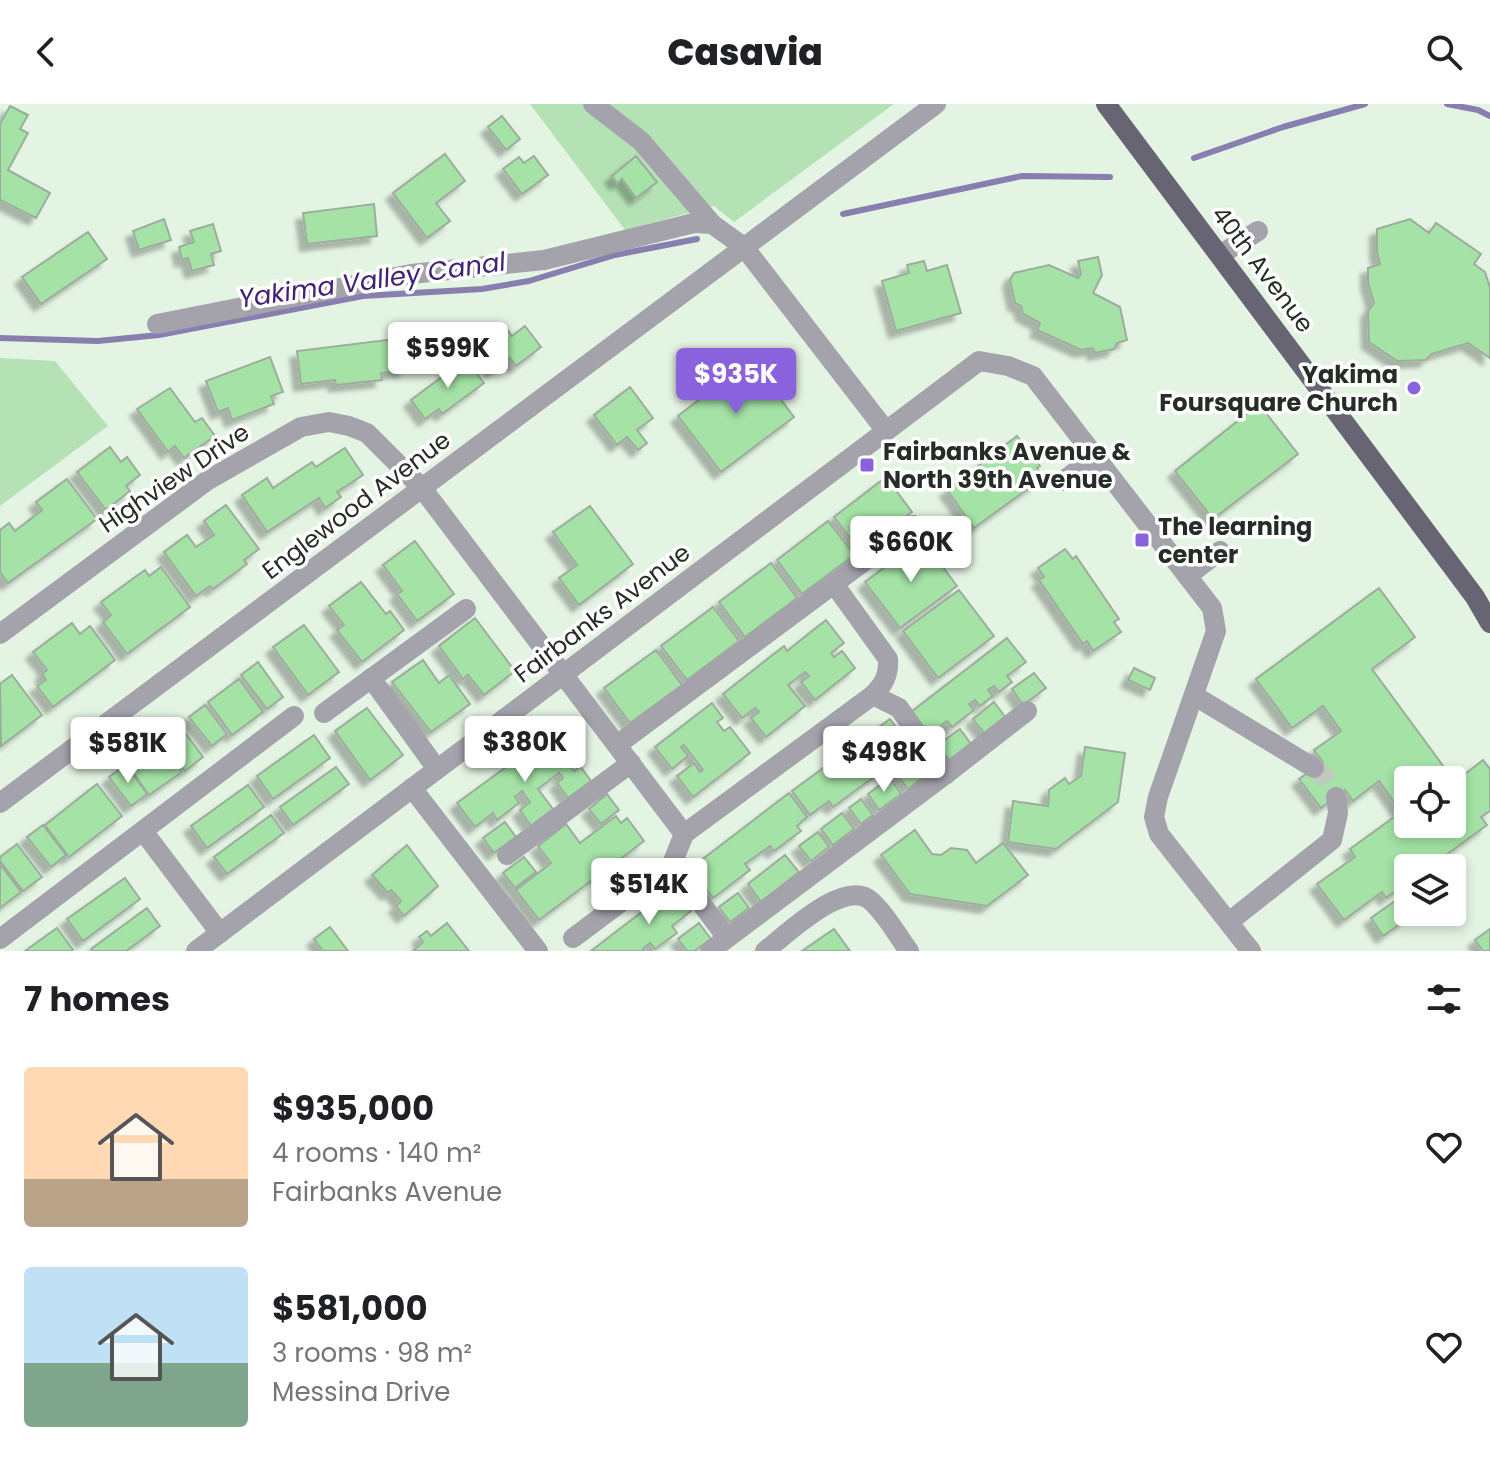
<!DOCTYPE html>
<html lang="en">
<head>
<meta charset="utf-8">
<style>
  body { margin:0; font-family:Poppins,sans-serif; background:#f2f2f2; color:#202124; height:100vh; display:flex; flex-direction:column; font-size:30px; white-space:nowrap }
  * { box-sizing:border-box; margin:0 }
  p { font-size:26px; color:#757577 }
  .icon { flex:none; width:44px; height:44px; fill:none; stroke:currentColor; stroke-width:2; stroke-linecap:round; stroke-linejoin:round }
  .map { position:relative; height:847px; overflow:hidden }
  .panel { display:flex; flex-direction:column; background:#fff; flex:1 }
  .panel>* { flex:none }
  .fabs { position:absolute; left:1394px; top:662px; display:grid; gap:16px }
  .fabs a { display:grid; place-items:center; width:72px; height:72px; border-radius:8px; background:#fff; box-shadow:0 4px 12px #0003; font-size:40px }
  .price { position:absolute; translate:-50% -68px; padding:0 18px; border-radius:8px; background:#fff; color:#222; font-size:26px; line-height:52px; filter:drop-shadow(0 2px 4px #0008) }
  .price::after { content:''; position:absolute; left:50%; top:48px; width:24px; height:18px; margin-left:-12px; background:inherit; clip-path:polygon(0 0,100% 0,50% 100%) }
  .price.current { background:#8b62dd; color:#fff }
  ul { padding:0; list-style:none }
  li { display:flex; align-items:center; gap:24px; height:200px; padding:0 24px }
  li span { display:grid; place-items:center; flex:none; width:224px; height:160px; border-radius:8px; color:#555 }
  li>.icon { margin-inline-start:auto }
  span .icon { width:96px; height:96px; fill:#fffc; stroke-width:1 }
  li b { font-size:34px }
  h2 { display:flex; justify-content:space-between; align-items:center; height:96px; padding:0 24px; font-size:34px }
  header { display:flex; justify-content:space-between; align-items:center; height:104px; padding:0 24px; background:#fff; font-size:36px; font-weight:800 }
  .map>svg:first-child { display:block }
  .green { fill:#b5e2b5 }
  .lines { fill:none; stroke-linecap:round; stroke-linejoin:round }
  .stream { stroke:#897eb0; stroke-width:6 }
  .building { fill:#a4e3a5; stroke:#9dac9d; stroke-width:2; fill-rule:evenodd; filter:url(#shadow) }
  .minor-tunnel { stroke:#beccbd; stroke-width:20; stroke-dasharray:20 10; stroke-linecap:butt }
  .minor { stroke:#a4a2ab; stroke-width:20 }
  .major { stroke:#676473; stroke-width:20 }
  .poi-dot { fill:#8b62dd; stroke:#fff; stroke-width:3 }
  .labels { text-anchor:middle; dominant-baseline:central; stroke-width:7; stroke-linejoin:round; paint-order:stroke }
  .street-label { font-size:24px; fill:#262c26; stroke:#fff }
  .poi-label { font-size:24px; font-weight:bold; fill:#262c26; stroke:#fff; text-anchor:start }
  .water-label { font-size:26px; font-style:italic; fill:#412176; stroke:#fff }
</style>
</head>
<body>
<header><svg class="icon" aria-label="back" viewBox="0 0 24 24"><path d="M15 5l-7 7 7 7"/></svg>Casavia<svg class="icon" aria-label="search" viewBox="0 0 24 24"><circle cx="10" cy="10" r="6"/><path d="M15 15l6 6"/></svg></header>
<div class="map">
<svg width="1490" height="847" viewBox="0 0 1490 847">
  <defs>
    <filter id="shadow"><feDropShadow dx="-7" dy="7" stdDeviation="2" flood-color="#0004"/></filter>
  </defs>
  <rect width="100%" height="100%" fill="#e4f4e3"/>
  <g class="green">
    <path d="M530,0H894L734,118L714,102L625,126Z"/>
    <path d="M0,254L55,257L108,322L0,402Z"/>
  </g>
  <g class="lines">
    <g class="stream">
      <path d="M1447,0L1478,6L1490,12"/>
      <path d="M1194,54L1283,23L1365,0"/>
      <path d="M843,110L1022,72L1110,73"/>
      <path d="M0,234L98,237L159,231L363,192L482,185L529,177L615,151L697,135"/>
    </g>
  </g>
  <g class="building">
    <path d="M10,2L28,11L20,25L28,29L8,66L50,89L36,114L0,96V20Z"/>
    <path d="M502,12L520,35L506,46L488,23Z"/>
    <path d="M445,50L465,77L436,99L450,117L427,134L393,89Z"/>
    <path d="M534,52L548,71L522,90L503,65L519,53L524,59Z"/>
    <path d="M636,52L657,78L636,94L622,75L617,79L612,72Z"/>
    <path d="M374,100L377,132L307,140L303,109Z"/>
    <path d="M164,115L171,136L139,146L133,127Z"/>
    <path d="M1410,115L1429,129L1436,119L1481,150L1474,160L1485,168L1490,183V254L1468,239L1431,250L1426,256L1397,257L1369,238L1368,207L1374,199L1368,178V164L1380,160L1377,148V125Z"/>
    <path d="M213,120L221,147L211,150L214,161L192,167L188,154L182,156L179,143L194,138L190,127Z"/>
    <path d="M88,128L107,155L41,200L22,173Z"/>
    <path d="M1098,153L1102,171L1093,189L1120,203L1127,236L1117,239L1114,245L1095,249L1093,244L1081,246L1037,226L1040,219L1023,210L1021,202L1015,199L1010,176L1014,169L1049,161L1078,174L1081,170L1078,157Z"/>
    <path d="M924,157L927,167L947,161L961,209L896,227L882,177L909,169L907,161Z"/>
    <path d="M525,222L541,243L516,262L510,254L493,267L477,246L506,224L512,232Z"/>
    <path d="M411,233L415,258L405,259L406,266L381,269L382,276L336,281L335,276L301,280L297,247Z"/>
    <path d="M270,253L283,288L271,292L274,300L232,316L228,304L218,308L206,277Z"/>
    <path d="M466,255L484,279L442,310L439,305L425,315L411,296Z"/>
    <path d="M751,256L794,313L721,368L678,312Z"/>
    <path d="M630,283L653,314L637,326L647,339L638,346L627,333L617,341L594,311Z"/>
    <path d="M170,284L195,318L202,314L215,332L184,354L175,342L168,348L137,305Z"/>
    <path d="M1259,300L1298,350L1213,415L1175,367Z"/>
    <path d="M1017,332L1040,362L1037,364L1044,373L974,424L947,386Z"/>
    <path d="M110,343L121,358L127,353L140,371L126,382L130,387L106,406L77,368Z"/>
    <path d="M345,344L363,371L337,388L341,393L325,404L319,394L267,428L242,391L267,374L273,384L312,358L316,363Z"/>
    <path d="M886,373L912,408L860,447L834,413Z"/>
    <path d="M67,375L97,415L8,479L0,468V426L9,419L15,427L42,406L36,398Z"/>
    <path d="M226,401L259,445L244,456L247,460L213,485L210,482L196,492L164,448L187,431L196,443L214,431L204,417Z"/>
    <path d="M590,402L633,460L579,501L559,474L577,461L553,428Z"/>
    <path d="M828,417L854,451L802,490L777,456Z"/>
    <path d="M922,435L957,482L900,524L865,478Z"/>
    <path d="M415,437L454,490L417,517L397,490L402,487L383,461Z"/>
    <path d="M1065,445L1073,455L1076,452L1119,515L1114,518L1121,528L1093,547L1087,537L1083,540L1039,476L1044,473L1038,464Z"/>
    <path d="M771,459L797,494L745,533L719,498Z"/>
    <path d="M161,463L190,503L127,550L103,518L111,511L101,498L145,466L149,472Z"/>
    <path d="M361,478L386,510L390,507L404,526L362,558L337,526L344,521L329,502Z"/>
    <path d="M1379,484L1415,533L1372,565L1455,678L1483,656L1490,665V707L1481,713L1487,721L1428,764H1408V778L1386,794L1382,788L1344,816L1317,780L1355,753L1350,745L1401,708L1379,677L1353,697L1345,686L1321,704L1299,675L1323,658L1314,646L1341,627L1323,602L1292,624L1256,575ZM1408,676H1452V720H1408Z"/>
    <path d="M959,486L994,532L938,574L903,527Z"/>
    <path d="M713,503L739,537L687,576L661,542Z"/>
    <path d="M475,514L515,567L484,591L468,571L463,575L439,542Z"/>
    <path d="M826,516L844,539L831,549L834,553L842,547L855,564L815,596L801,578L809,572L805,568L788,581L805,602L766,633L751,614L759,608L755,604L742,614L723,590L784,542L787,547Z"/>
    <path d="M72,519L80,530L90,522L115,556L53,603L37,582L46,576L42,570L47,566L33,548Z"/>
    <path d="M304,521L339,568L308,591L273,543Z"/>
    <path d="M1007,534L1026,558L1007,572L1012,578L999,588L994,582L988,586L993,592L980,602L975,596L969,600L974,606L952,623L947,617L929,631L911,608Z"/>
    <path d="M656,546L682,581L630,619L604,584Z"/>
    <path d="M423,556L439,579L449,571L470,600L431,628L392,578Z"/>
    <path d="M258,558L283,593L267,605L241,571Z"/>
    <path d="M1134,564L1155,574L1150,586L1128,576Z"/>
    <path d="M1034,569L1046,584L1023,601L1012,585Z"/>
    <path d="M12,571L42,611L1,642L0,580Z"/>
    <path d="M239,575L263,608L232,631L208,598Z"/>
    <path d="M994,598L1006,614L985,630L973,615Z"/>
    <path d="M712,599L723,614L717,618L724,627L730,623L750,649L693,693L677,672L694,659L700,668L703,666L684,641L681,643L688,652L672,665L655,643Z"/>
    <path d="M205,601L227,630L212,642L189,613Z"/>
    <path d="M367,604L403,651L370,676L335,627Z"/>
    <path d="M890,615L907,638L888,652L893,659L833,703L829,697L810,711L792,687Z"/>
    <path d="M178,619L203,653L185,667L159,633Z"/>
    <path d="M960,625L971,640L949,656L938,641Z"/>
    <path d="M554,628L571,650L565,655L574,667L580,662L591,677L568,694L557,679L563,674L559,669L538,685L553,705L531,722L520,706L530,698L522,687L515,693L519,699L497,716L493,709L475,723L457,699Z"/>
    <path d="M314,631L330,654L273,695L257,672Z"/>
    <path d="M158,635L182,668L149,691L126,659Z"/>
    <path d="M1085,643L1125,649L1118,698L1056,745L1008,738L1013,697L1048,702L1049,686L1065,674L1069,680L1081,672Z"/>
    <path d="M917,653L930,668L908,685L896,669Z"/>
    <path d="M126,661L147,690L131,702L109,673Z"/>
    <path d="M336,663L349,680L293,721L280,703Z"/>
    <path d="M890,674L901,690L879,706L868,690Z"/>
    <path d="M97,680L122,712L69,753L45,721Z"/>
    <path d="M248,681L264,703L207,744L191,722Z"/>
    <path d="M789,689L807,713L797,722L801,727L774,747L770,742L745,760L750,766L713,794L691,764Z"/>
    <path d="M607,690L619,706L601,720L589,705Z"/>
    <path d="M861,695L873,711L861,720L849,704Z"/>
    <path d="M842,709L854,725L833,741L821,725Z"/>
    <path d="M271,711L284,729L227,770L214,753Z"/>
    <path d="M616,712L621,719L627,714L644,737L539,816L516,786L551,759L538,742L566,720L580,739Z"/>
    <path d="M505,718L516,733L494,749L483,734Z"/>
    <path d="M43,721L66,751L51,763L27,733Z"/>
    <path d="M915,726L932,750L941,751L951,744L967,746L976,759L1003,739L1028,771L987,802L910,790L881,751Z"/>
    <path d="M818,728L829,743L811,757L799,742Z"/>
    <path d="M17,740L42,773L23,787L0,757V753Z"/>
    <path d="M407,741L438,782L404,812L396,802L401,797L391,786L388,789L372,771Z"/>
    <path d="M785,751L799,768L761,798L748,780Z"/>
    <path d="M524,753L536,768L515,784L503,769Z"/>
    <path d="M0,760L21,788L0,804Z"/>
    <path d="M125,774L140,795L83,837L67,815Z"/>
    <path d="M673,784L691,807L672,822L677,829L655,845L650,839L643,845L645,847H591Z"/>
    <path d="M738,789L749,804L730,818L719,803Z"/>
    <path d="M1395,797L1407,815L1383,832L1371,814Z"/>
    <path d="M147,804L160,822L126,847H92L91,845Z"/>
    <path d="M447,819L469,847H413L423,838L419,833L427,827L431,832Z"/>
    <path d="M699,819L711,835L694,847H687L678,835Z"/>
    <path d="M330,823L348,847H323L314,835Z"/>
    <path d="M57,824L73,846L71,847H25Z"/>
    <path d="M834,825L850,847H802Z"/>
    <path d="M1490,825V847H1483L1475,836Z"/>
  </g>
  <g class="lines">
    <path class="minor-tunnel" d="M1314,664L1324,672L1336,693"/>
    <g class="minor">
      <path d="M593,0L641,37L712,120"/>
      <path d="M1220,151L1258,127"/>
      <path d="M157,220L411,170L544,156L694,119L712,120L744,143L886,327"/>
      <path d="M1063,377L1095,353"/>
      <path d="M1187,472L1220,447"/>
      <path d="M0,530L208,376L301,323L329,318L349,322L367,329L422,384L684,730L873,591C884,580 889,571 888,555L834,480"/>
      <path d="M371,574L437,665"/>
      <path d="M873,591L899,604L946,670L1027,607"/>
      <path d="M1195,592L1314,664"/>
      <path d="M324,609L466,505"/>
      <path d="M617,641L913,421"/>
      <path d="M412,684L538,847"/>
      <path d="M0,699L936,0"/>
      <path d="M143,727L220,829"/>
      <path d="M684,730L672,760L727,834"/>
      <path d="M507,751L631,659"/>
      <path d="M1229,818L1332,736L1338,709L1336,693"/>
      <path d="M573,834L672,760"/>
      <path d="M0,835L294,612"/>
      <path d="M196,847L979,257L1008,262L1033,272L1212,504L1216,527L1158,693L1154,713L1159,730L1251,847"/>
      <path d="M710,847L946,670"/>
      <path d="M765,847C786,831 845,773 871,797C886,810 897,831 909,847"/>
    </g>
    <path class="major" d="M1106,0L1475,493L1490,519"/>
  </g>
  <g class="poi-dot">
    <circle cx="1414" cy="284" r="8"/>
    <rect x="859" y="353" width="16" height="16" rx="4"/>
    <rect x="1134" y="428" width="16" height="16" rx="4"/>
  </g>
  <g class="labels">
    <g class="street-label">
      <text transform="translate(1263 165) rotate(53)">40th Avenue</text>
      <text transform="translate(174 374) rotate(-34)">Highview Drive</text>
      <text transform="translate(356 401) rotate(-37)">Englewood Avenue</text>
      <text transform="translate(602 509) rotate(-37)">Fairbanks Avenue</text>
    </g>
    <g class="poi-label">
      <text x="1398" y="270" text-anchor="end">Yakima<tspan x="1398" dy="28">Foursquare Church</tspan></text>
      <text x="883" y="347">Fairbanks Avenue &amp;<tspan x="883" dy="28">North 39th Avenue</tspan></text>
      <text x="1158" y="422">The learning<tspan x="1158" dy="28">center</tspan></text>
    </g>
    <g class="water-label">
      <text transform="translate(372 176) rotate(-8)">Yakima Valley Canal</text>
    </g>
  </g>
</svg>
<div class="fabs">
<a><svg class="icon" aria-label="locate" viewBox="0 0 24 24"><circle cx="12" cy="12" r="6"/><path d="M12 2v4M12 18v4M2 12h4M18 12h4"/></svg></a>
<a><svg class="icon" aria-label="layers" viewBox="0 0 24 24"><path d="M12 4l9 5-9 5-9-5zM3 14l9 5 9-5"/></svg></a>
</div>
<b class="price" style="left:448px;top:286px">$599K</b>
<b class="price current" style="left:736px;top:312px">$935K</b>
<b class="price" style="left:911px;top:480px">$660K</b>
<b class="price" style="left:525px;top:680px">$380K</b>
<b class="price" style="left:128px;top:681px">$581K</b>
<b class="price" style="left:884px;top:690px">$498K</b>
<b class="price" style="left:649px;top:822px">$514K</b>
</div>
<section class="panel">
<h2>7 homes<svg class="icon" aria-label="filters" viewBox="0 0 24 24"><path d="M4 7h16M4 17h16"/><circle cx="9" cy="7" r="2"/><circle cx="15" cy="17" r="2"/></svg></h2>
<ul>
<li><span style="background:linear-gradient(#ffd9b3 70%,#b9a48a 0)"><svg class="icon" aria-label="home" viewBox="0 0 24 24"><path d="M3 11l9-7 9 7M6 9v11h12V9"/></svg></span><div><b>$935,000</b><p>4 rooms · 140 m²</p><p>Fairbanks Avenue</p></div><svg class="icon" aria-label="heart" viewBox="0 0 24 24"><path d="M12 20l-8-8c-3-5 5-10 8-4 3-6 11-1 8 4z"/></svg></li>
<li><span style="background:linear-gradient(#bfe0f5 60%,#7fa58c 0)"><svg class="icon" aria-label="home" viewBox="0 0 24 24"><path d="M3 11l9-7 9 7M6 9v11h12V9"/></svg></span><div><b>$581,000</b><p>3 rooms · 98 m²</p><p>Messina Drive</p></div><svg class="icon" aria-label="heart" viewBox="0 0 24 24"><path d="M12 20l-8-8c-3-5 5-10 8-4 3-6 11-1 8 4z"/></svg></li>
</ul>
</section>
</body>
</html>
